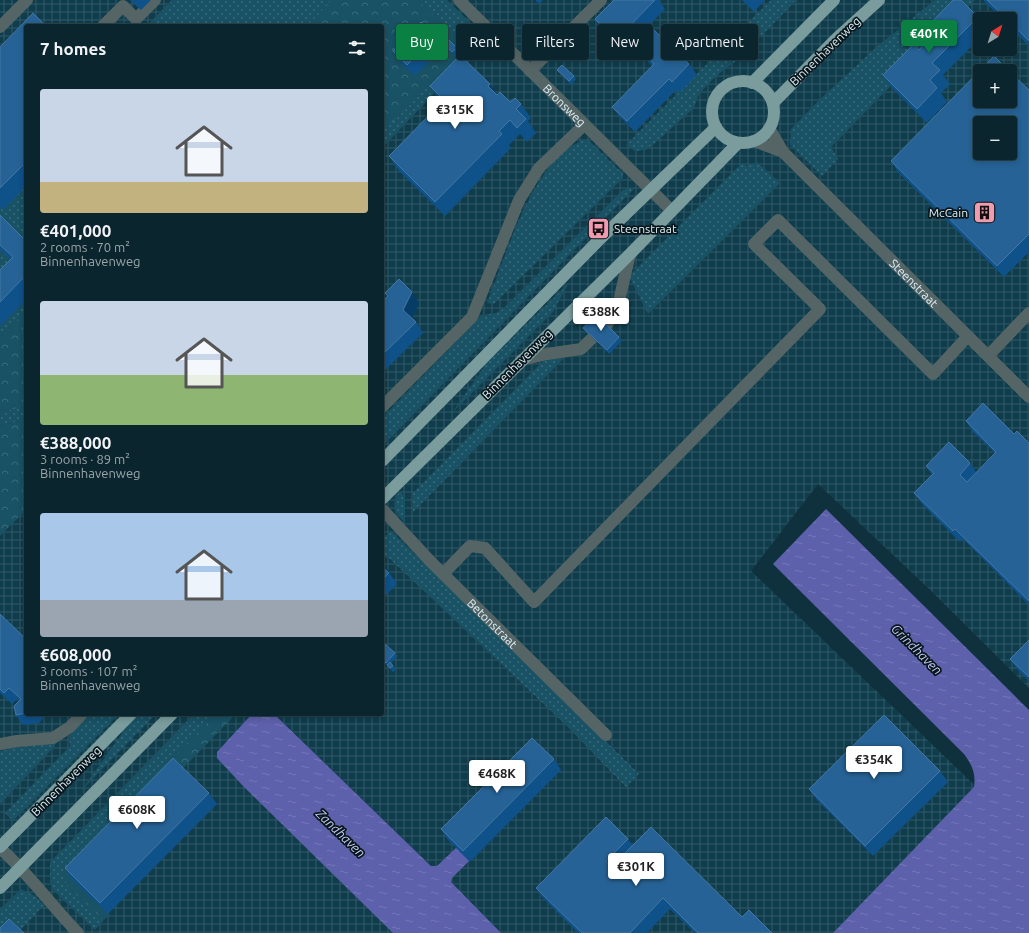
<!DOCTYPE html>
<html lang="en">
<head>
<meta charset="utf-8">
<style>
  body { margin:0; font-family:Ubuntu,sans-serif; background:#142d36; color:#f1f3f6; height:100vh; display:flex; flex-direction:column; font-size:15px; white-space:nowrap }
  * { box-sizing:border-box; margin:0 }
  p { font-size:13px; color:#9aa5aa }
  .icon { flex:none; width:22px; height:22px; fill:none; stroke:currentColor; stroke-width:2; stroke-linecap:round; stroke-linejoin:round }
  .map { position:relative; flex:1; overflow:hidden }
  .sheet { position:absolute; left:24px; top:24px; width:360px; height:692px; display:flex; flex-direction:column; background:#0b252e; border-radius:4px; box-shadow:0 2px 6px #0003,0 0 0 1px #2b424a }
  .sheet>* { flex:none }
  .hud { position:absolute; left:396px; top:24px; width:380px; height:36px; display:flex; gap:8px }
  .needle { width:26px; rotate:38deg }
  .buttons { position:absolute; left:973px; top:12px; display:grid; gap:8px }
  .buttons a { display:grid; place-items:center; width:44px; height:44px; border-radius:4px; background:#0b252e; box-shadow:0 2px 6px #0003,0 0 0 1px #2b424a; font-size:20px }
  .price { position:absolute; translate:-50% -34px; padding:0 9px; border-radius:4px; background:#fff; color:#222; font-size:13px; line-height:26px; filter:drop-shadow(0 1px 2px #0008) }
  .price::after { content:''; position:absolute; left:50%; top:24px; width:12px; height:9px; margin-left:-6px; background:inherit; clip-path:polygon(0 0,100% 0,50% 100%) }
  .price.active { background:#0b8043; color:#fff }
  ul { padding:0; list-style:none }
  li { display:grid; align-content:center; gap:8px; height:212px; padding:0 16px }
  li span { display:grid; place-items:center; height:124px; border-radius:4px; color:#555 }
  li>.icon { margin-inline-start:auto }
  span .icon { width:72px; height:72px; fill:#fffc; stroke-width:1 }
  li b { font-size:17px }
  h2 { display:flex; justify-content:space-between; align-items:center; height:48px; padding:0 16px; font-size:17px }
  .pill { padding:0 14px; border-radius:4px; background:#0b252e; box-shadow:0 2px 6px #0003,0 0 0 1px #2b424a; font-size:14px; line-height:36px }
  .pill.active { background:#0b8043; color:#fff }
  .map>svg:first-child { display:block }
  .industrial { fill:url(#industrial-grid); fill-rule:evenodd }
  .grass { fill:url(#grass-dots) }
  .forest { fill:url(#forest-crowns) }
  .water { fill:url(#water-ripples) }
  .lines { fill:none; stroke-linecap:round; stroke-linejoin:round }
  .minor { stroke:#556565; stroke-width:12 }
  .major { stroke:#7a9c9c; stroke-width:12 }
  .wall { fill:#0f5189 }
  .shaded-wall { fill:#063d66 }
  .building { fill:#266295; stroke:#4278a4; fill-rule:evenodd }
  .labels { text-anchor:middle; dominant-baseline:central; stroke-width:3.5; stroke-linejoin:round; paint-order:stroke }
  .street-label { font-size:12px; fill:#ddeff7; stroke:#09171c }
  .poi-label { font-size:12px; fill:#ddeff7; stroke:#09171c; text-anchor:end }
  .water-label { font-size:13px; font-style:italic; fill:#c5caf4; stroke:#09171c }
</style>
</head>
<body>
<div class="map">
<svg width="1029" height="933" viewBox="0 0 1029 933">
  <defs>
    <pattern id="industrial-grid" width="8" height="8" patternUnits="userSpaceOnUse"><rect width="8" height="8" fill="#0f3d4c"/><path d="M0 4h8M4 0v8" fill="none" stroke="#325967"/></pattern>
    <pattern id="grass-dots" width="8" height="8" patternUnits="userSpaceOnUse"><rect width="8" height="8" fill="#185264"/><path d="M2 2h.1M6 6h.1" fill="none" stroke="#396b7b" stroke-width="1.8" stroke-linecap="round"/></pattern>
    <pattern id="forest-crowns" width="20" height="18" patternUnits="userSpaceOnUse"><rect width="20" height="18" fill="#185264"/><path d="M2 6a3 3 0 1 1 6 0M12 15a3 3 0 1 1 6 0" fill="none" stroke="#396b7b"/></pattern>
    <pattern id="water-ripples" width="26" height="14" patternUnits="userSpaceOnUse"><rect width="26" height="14" fill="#5d60ab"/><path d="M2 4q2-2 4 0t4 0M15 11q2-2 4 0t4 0" fill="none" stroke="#7477b7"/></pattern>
  </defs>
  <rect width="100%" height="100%" fill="#0f313d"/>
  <path class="industrial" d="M0,0H1029V688L928,588L818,484L751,571L988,798L843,933H501L274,714H382V26H26V714H260L405,933H0ZM980,19H1010V49H980ZM980,71H1010V101H980ZM980,123H1010V153H980Z"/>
  <g class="grass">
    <path d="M172,0H332L307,26H147Z"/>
    <path d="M418,0H447L487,39L382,148V133L467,47Z"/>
    <path d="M771,0H796L739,59L722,71L708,84L698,96L694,108L654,144L645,150L635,151L626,145Z"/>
    <path d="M935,0H975L831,147L838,159L822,176L790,145L791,129L819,100L879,45Z"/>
    <path d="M583,140L589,141L623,174V178L494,304L487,303C506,256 527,181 567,149C572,145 578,143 583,140Z"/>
    <path d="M757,162L780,183L648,314L629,276L742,163L747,166Z"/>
    <path d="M26,176V311L0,337V201Z"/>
    <path d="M630,188L634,189L382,446V418L482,315L496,313L504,308L623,190Z"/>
    <path d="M568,284L553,312L452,413L487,363Z"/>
    <path d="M564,358L413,512V493L544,360Z"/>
    <path d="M26,407V420L0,425V411Z"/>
    <path d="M400,491L405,497V523C395,514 390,501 400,491Z"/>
    <path d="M392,532L639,774L626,787L568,727L388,557L386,558L382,554V537Z"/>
    <path d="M91,714H119L13,821L5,813L70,746L69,736Z"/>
    <path d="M139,714H156L81,791L129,724Z"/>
    <path d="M194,714H216L156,775L67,886L104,920L95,930L53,890L50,880V862Z"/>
    <path d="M56,739L55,746L0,804V751Z"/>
    <path d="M21,889L35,896L44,905L18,933H0V909Z"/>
  </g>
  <g class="forest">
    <path d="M332,0H418L467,47L382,133V26H307Z"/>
    <path d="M26,311V407L0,411V337Z"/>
    <path d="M26,420V510L0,536V425Z"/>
    <path d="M216,714H236L75,879L110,914L104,920L67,886L63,872L68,864Z"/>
  </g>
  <g class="water">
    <path d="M826,509L1029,710V933H833L974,787C976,773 972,765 964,754L773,564Z"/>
    <path d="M252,714H274L431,866H437L459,845L472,858L452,878L451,882L501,933H393L244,787L217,758V752Z"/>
  </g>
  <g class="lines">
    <g class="minor">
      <path id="s1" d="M459,0L671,210"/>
      <path d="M103,26L123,6L136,19L155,0"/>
      <path d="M0,27L27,0"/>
      <path d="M530,71L601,0"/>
      <path id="s2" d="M769,128L783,152L1029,397"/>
      <path d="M754,141L783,152"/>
      <path d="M988,356L1029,313"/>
      <path d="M521,360L547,354L581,349L608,323L619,301L630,254"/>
      <path d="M382,407L472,317L519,200L539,168L584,125"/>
      <path id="s3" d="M382,509L430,561L606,735"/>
      <path d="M443,574L470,546L485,548L534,602L820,309L754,244L778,220L933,374L968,336"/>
      <path d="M0,744L17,741L53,738L70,727L82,714"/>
      <path d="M0,848C29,874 51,905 78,933"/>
    </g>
    <g class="major">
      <circle cx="743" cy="112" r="31"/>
      <path d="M752,83L834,0"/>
      <path d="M773,103L836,39L879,0"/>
      <path d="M382,461L598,241L716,127"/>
      <path d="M382,499L630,254L737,144"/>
      <path d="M0,847L131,714"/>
      <path d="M0,888L172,714"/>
    </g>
  </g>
  <g class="wall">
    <path d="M130,0H151L141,10Z"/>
    <path d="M535,0H543L539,4Z"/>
    <path d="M614,0H659L665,9L624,51L602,30L595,19Z"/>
    <path d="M742,0H765L754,12Z"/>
    <path d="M983,0H1029V46L1010,27V19H1002Z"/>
    <path d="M978,17L980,20V38L943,75L950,84L941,93L947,102L927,123L893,89L883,75L919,50L925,44L919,35Z"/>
    <path d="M26,26V186L3,210L0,207V47Z"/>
    <path d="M435,36L443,47L415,76L400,62L393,51Z"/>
    <path d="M634,44L689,64L697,75L679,93L676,90L635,132L620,117L612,107L652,66L641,55Z"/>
    <path d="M445,45L457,48L459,51L455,56L447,48Z"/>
    <path d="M557,70L574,76L576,79L571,85L560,73Z"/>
    <path d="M430,86L497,95L510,102L521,104L531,118L528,121L536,133L527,142L520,134L509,145L511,148L445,216L399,171L389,156L448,108L440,100Z"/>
    <path d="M1029,90V252L1004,277L898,172L891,161Z"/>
    <path d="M0,215L26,241V300L0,326V270L11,260L0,249Z"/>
    <path d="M385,293L419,303L412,319L416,322L423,333L382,373V302L387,296Z"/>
    <path d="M583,328L619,337L622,341L609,354Z"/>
    <path d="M966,421L1014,434L1029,443V605L963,539L960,542L922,504L914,493L932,475L926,466L970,463L976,472L995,453L973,432Z"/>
    <path d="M382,562L392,576V577L397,584L382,599Z"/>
    <path d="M0,614L26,639V714H47L39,723L23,725L16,715L19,701L17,699L12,704L0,693Z"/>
    <path d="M1029,640V681L1018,670L1010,659Z"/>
    <path d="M382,648L395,653L397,657L391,663L396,669L393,672L382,660Z"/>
    <path d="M554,759L561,770L470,862L448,840L441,829Z"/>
    <path d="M940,771L948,782L873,856L817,800L809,789Z"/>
    <path d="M209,793L217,804L108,914L72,879L65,868Z"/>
    <path d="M628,839L632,845L742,917L772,933H695L670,909L647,933H578L543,898L536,888Z"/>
  </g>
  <g class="shaded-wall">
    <path d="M490,84L500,99L488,86Z"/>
    <path d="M412,292L419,303L411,321L403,310Z"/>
    <path d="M384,565L392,576V577L389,573L383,568Z"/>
    <path d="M382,665L384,667L383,671L382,670Z"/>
  </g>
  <g class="building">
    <path d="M614,0H655L616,40L595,19Z"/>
    <path d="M953,0H961L978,17L932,63L940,70L930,80L937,88L917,109L883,75L914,44L919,50L926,42L919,35Z"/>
    <path d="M987,0H1029V41L1010,22V19H1007Z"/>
    <path d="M33,13L46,26H26V162L0,188V47Z"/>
    <path d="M421,22L435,36L407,65L393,51Z"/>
    <path d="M651,27L689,64L672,82L669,79L627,121L612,107L654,64L634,44Z"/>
    <path d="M449,40L457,48L452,52L445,45Z"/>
    <path d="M460,55L490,84L488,86L497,95L500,92L510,102L515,98L521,104L516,109L526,119L517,128L510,120L499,131L502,134L435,202L389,156L442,102L447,108L450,106L430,86Z"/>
    <path d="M994,56L1009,71H980V101H1010V72L1029,90V234L997,266L891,161ZM980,123H1010V153H980Z"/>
    <path d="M562,65L574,76L569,81L557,70Z"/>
    <path d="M0,215L26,241V275L0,302V270L13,257L0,245Z"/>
    <path d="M399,279L412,292L403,310L416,322L382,355V302L388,296L385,293Z"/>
    <path d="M596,314L619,337L607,350L583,328Z"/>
    <path d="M983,403L1014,434L1017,431L1029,443V601L955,529L953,531L914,493L934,473L926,466L949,442L970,463L960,475L967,482L996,452L966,421Z"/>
    <path d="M382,562L384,565L383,568L389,573L382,580Z"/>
    <path d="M0,614L26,639V713L16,715L14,706L21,699L9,688L4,693L0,689Z"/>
    <path d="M1029,640V677L1010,659Z"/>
    <path d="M385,644L395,653L386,663L382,659V648Z"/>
    <path d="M390,662L393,666L390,668L387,665Z"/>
    <path d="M884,715L940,771L865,846L809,789Z"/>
    <path d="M532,738L554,759L463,851L441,829Z"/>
    <path d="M173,758L209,793L100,903L65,868Z"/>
    <path d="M606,817L628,839L606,861L611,867L651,827L742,917L749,910L772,933H698L663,898L630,933H582L536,888Z"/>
    <path d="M9,919L24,933H0V928Z"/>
  </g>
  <defs>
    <symbol id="building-square" viewBox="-11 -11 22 22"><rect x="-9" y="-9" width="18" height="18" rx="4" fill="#f29ab0" stroke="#09171c"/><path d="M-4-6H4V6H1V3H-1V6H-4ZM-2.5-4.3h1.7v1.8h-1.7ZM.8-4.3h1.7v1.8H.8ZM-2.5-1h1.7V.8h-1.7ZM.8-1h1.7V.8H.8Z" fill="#111"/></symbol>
    <symbol id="bus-square" viewBox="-11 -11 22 22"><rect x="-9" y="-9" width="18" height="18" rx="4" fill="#f29ab0" stroke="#09171c"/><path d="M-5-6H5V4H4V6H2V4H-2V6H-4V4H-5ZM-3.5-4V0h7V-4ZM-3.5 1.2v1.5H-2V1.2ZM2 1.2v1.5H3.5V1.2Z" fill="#111"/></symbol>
  </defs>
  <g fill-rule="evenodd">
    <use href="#building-square" x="972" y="200" width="25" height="25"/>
    <use href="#bus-square" x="586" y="216" width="25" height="25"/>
  </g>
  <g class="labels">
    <g class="street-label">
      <text transform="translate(825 51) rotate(-44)">Binnenhavenweg</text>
      <text stroke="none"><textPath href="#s1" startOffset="149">Bronsweg</textPath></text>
      <text stroke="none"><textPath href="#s2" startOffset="213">Steenstraat</textPath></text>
      <text transform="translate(517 364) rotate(-45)">Binnenhavenweg</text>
      <text stroke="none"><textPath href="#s3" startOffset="159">Betonstraat</textPath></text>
      <text transform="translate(66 781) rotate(-45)">Binnenhavenweg</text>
    </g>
    <g class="poi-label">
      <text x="968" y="212">McCain</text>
      <text x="614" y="228" text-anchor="start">Steenstraat</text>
    </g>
    <g class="water-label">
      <text transform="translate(917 649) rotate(45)">Grindhaven</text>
      <text transform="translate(341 833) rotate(44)">Zandhaven</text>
    </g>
  </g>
</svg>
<div class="buttons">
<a><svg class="needle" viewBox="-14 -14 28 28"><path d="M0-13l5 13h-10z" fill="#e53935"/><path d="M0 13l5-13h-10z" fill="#9aa5aa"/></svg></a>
<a>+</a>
<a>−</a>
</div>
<b class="price active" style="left:929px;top:54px">€401K</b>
<b class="price" style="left:455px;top:130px">€315K</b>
<b class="price" style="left:601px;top:332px">€388K</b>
<b class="price" style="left:874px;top:780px">€354K</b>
<b class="price" style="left:497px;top:794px">€468K</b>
<b class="price" style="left:137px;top:830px">€608K</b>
<b class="price" style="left:636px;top:887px">€301K</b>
<div class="hud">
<a class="pill active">Buy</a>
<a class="pill">Rent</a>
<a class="pill">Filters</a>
<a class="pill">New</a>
<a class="pill">Apartment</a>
</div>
<section class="sheet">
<h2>7 homes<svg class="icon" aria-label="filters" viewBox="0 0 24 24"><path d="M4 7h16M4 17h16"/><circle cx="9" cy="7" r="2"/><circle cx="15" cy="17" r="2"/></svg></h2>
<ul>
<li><span style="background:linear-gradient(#c9d6e8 75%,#c2b280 0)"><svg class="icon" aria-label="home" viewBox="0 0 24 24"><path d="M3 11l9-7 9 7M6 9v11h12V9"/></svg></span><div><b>€401,000</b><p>2 rooms · 70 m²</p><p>Binnenhavenweg</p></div></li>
<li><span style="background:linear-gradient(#c9d6e8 60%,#8fb573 0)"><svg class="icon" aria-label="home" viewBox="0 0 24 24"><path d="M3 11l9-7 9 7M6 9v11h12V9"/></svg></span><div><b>€388,000</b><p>3 rooms · 89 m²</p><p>Binnenhavenweg</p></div></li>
<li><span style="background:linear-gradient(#a9c7e8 70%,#9aa5b1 0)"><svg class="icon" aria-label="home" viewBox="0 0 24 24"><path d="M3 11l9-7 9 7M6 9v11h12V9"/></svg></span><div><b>€608,000</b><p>3 rooms · 107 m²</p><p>Binnenhavenweg</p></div></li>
</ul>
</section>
</div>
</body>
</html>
